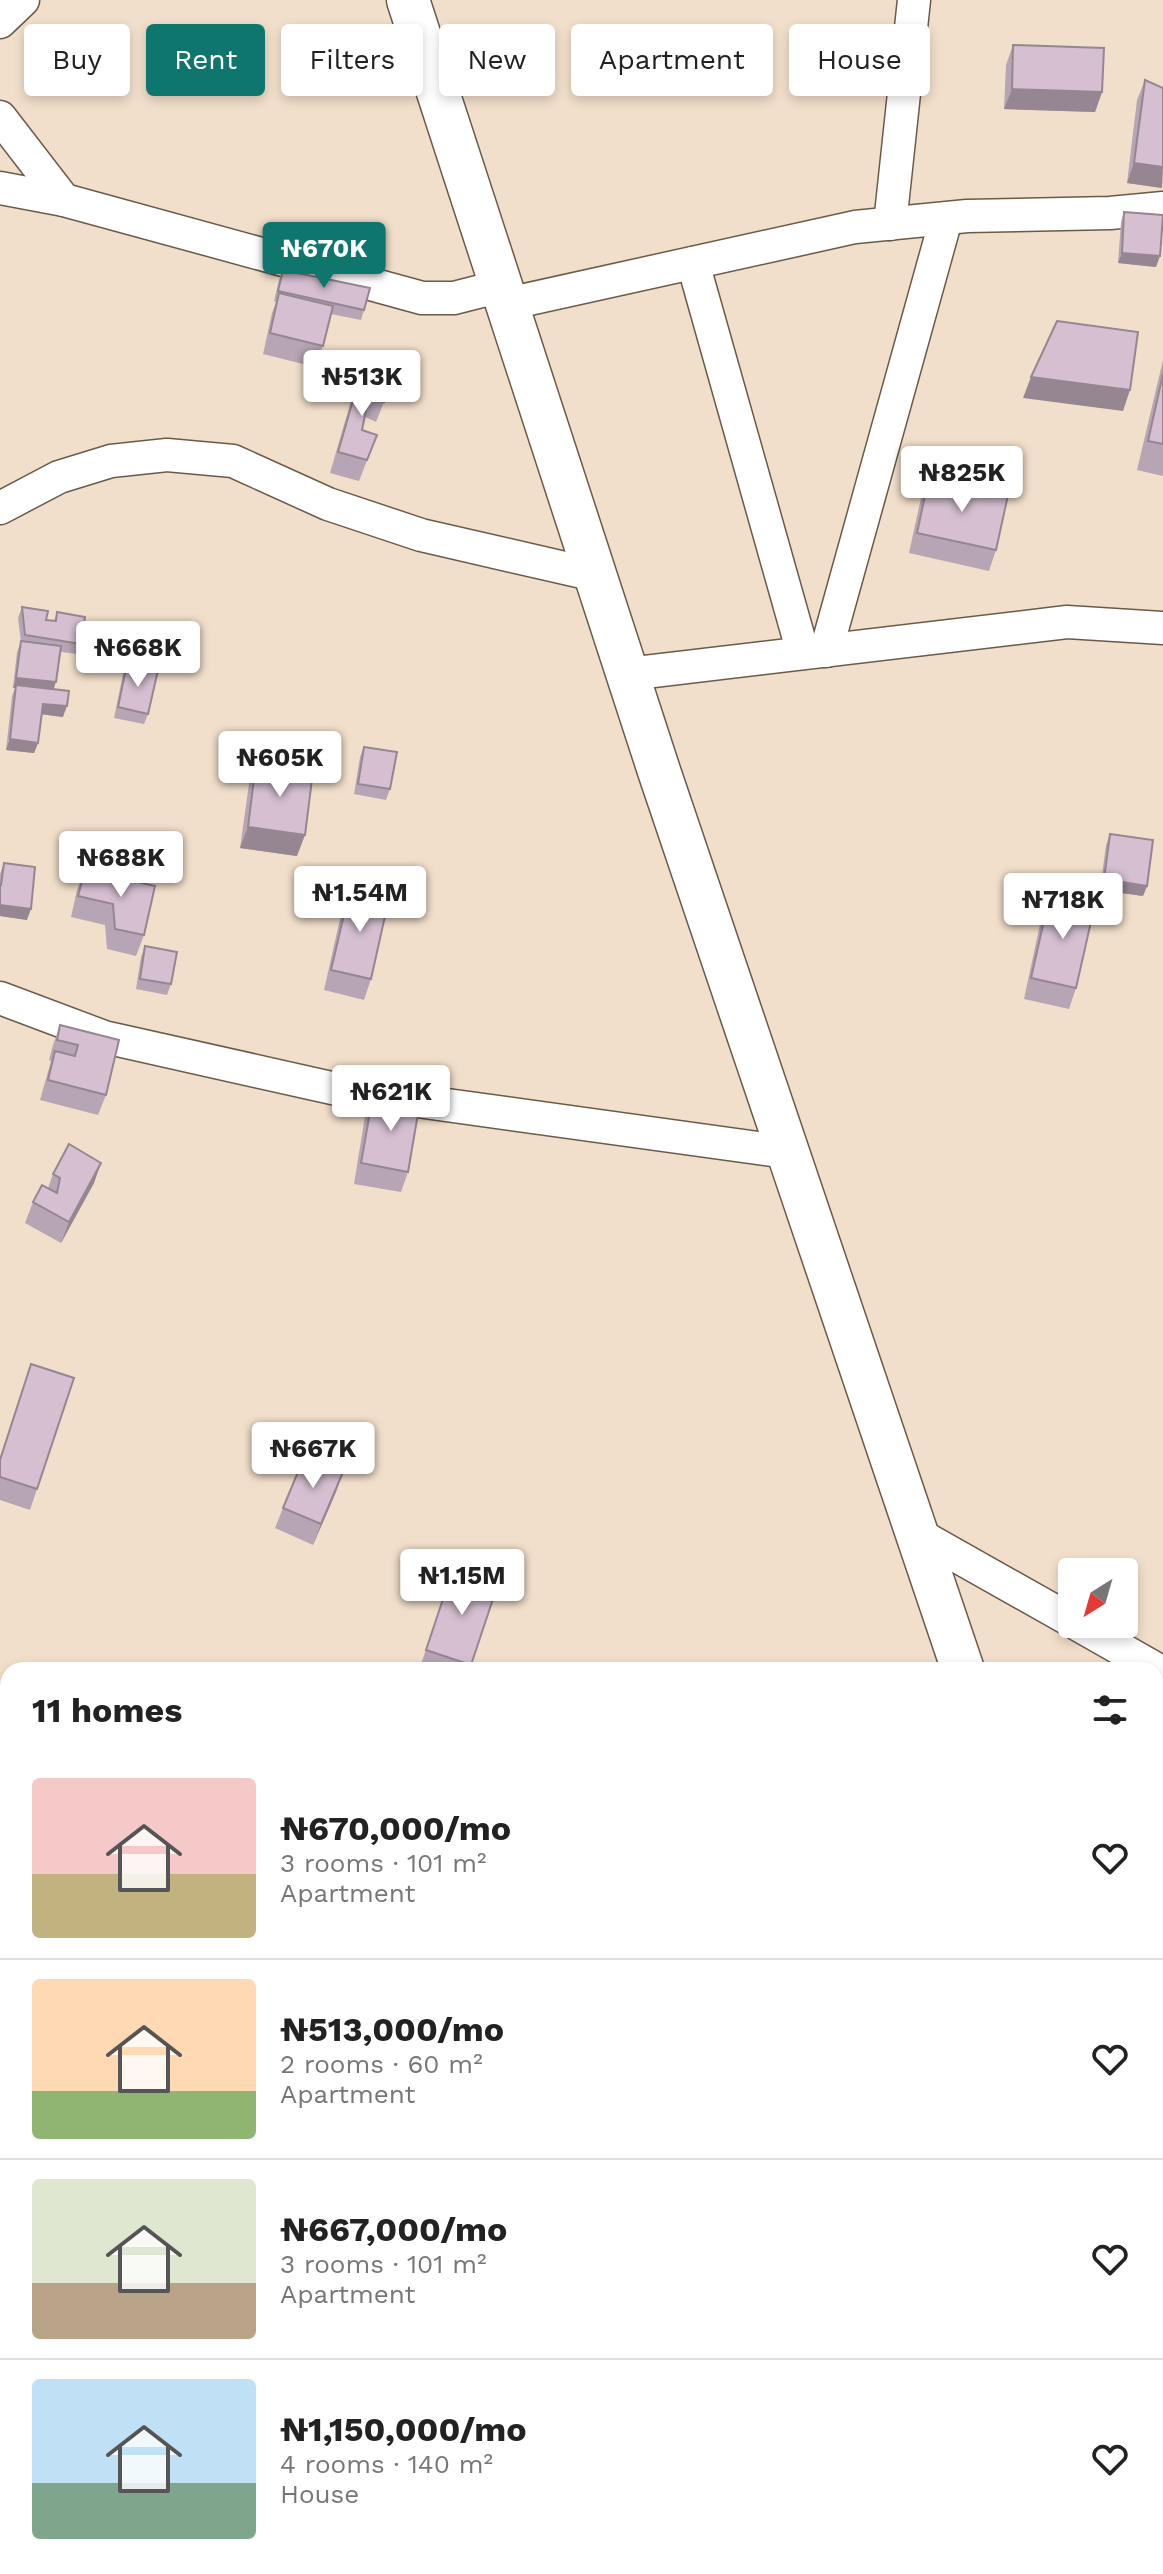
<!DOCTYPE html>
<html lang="en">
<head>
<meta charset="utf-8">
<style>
  body { margin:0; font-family:"Work Sans",sans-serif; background:#f2f2f2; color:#222; height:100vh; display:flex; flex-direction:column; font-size:30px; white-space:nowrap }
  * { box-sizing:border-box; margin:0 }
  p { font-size:26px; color:#767676 }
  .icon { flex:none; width:44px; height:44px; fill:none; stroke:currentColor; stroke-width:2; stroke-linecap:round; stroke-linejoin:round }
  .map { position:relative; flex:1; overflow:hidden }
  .side { position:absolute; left:0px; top:1662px; width:1164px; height:912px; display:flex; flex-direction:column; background:#fff; border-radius:24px 24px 0 0; box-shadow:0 4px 12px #0003 }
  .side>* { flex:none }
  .top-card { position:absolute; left:24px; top:24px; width:1116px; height:72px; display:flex; gap:16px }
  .needle { width:52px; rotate:217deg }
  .controls { position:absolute; left:1058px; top:1558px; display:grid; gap:16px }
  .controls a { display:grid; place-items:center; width:80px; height:80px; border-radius:8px; background:#fff; box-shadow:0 4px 12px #0003; font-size:40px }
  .price { position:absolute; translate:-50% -68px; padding:0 18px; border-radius:8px; background:#fff; color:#222; font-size:26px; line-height:52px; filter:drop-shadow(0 2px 4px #0008) }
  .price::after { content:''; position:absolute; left:50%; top:48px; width:24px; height:18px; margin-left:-12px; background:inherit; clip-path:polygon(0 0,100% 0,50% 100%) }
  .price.on { background:#0f766e; color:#fff }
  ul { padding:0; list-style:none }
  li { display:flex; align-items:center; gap:24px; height:200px; padding:0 32px }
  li+li { border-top:2px solid #e0e0e0 }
  li span { display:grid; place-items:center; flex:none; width:224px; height:160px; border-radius:8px; color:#555 }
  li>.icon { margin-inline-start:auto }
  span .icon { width:96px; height:96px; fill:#fffc; stroke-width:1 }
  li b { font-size:34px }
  h2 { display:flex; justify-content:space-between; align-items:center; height:96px; padding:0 32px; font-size:34px }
  .tag { padding:0 28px; border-radius:8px; background:#fff; box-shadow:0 4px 12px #0003; font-size:28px; line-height:72px }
  .tag.on { background:#0f766e; color:#fff }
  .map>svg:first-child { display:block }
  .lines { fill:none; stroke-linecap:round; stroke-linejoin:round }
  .minor-casing { stroke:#6a5a49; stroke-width:35 }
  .tertiary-casing { stroke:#6a5a49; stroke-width:45 }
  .minor { stroke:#fff; stroke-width:32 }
  .tertiary { stroke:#fff; stroke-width:42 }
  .wall { fill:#b7a4b4 }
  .shaded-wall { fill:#958692 }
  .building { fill:#d5bfd1; stroke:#958692; stroke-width:2 }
</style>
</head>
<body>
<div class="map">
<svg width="1163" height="2574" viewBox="0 0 1163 2574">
  <rect width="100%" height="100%" fill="#f2dfcb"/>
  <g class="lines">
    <defs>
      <g id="minor">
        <path d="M0,22L23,0"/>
        <path d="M0,117L64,200"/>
        <path d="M0,188L64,200L422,298H454L501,286"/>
        <path d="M890,224L914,0"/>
        <path d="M693,263L803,653"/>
        <path d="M507,304L855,227L967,216L1110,213L1163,208"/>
        <path d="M0,508L59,477L111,461L167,455L233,461L328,504L421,535L595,575"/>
        <path d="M826,651L946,219"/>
        <path d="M628,674L1067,622L1163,628"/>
        <path d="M0,998L104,1037L345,1091L787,1152"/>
        <path d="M916,1533L1072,1621"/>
        <path d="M1077,1624L1163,1673"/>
        <path d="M1156,1705L1163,1704"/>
        <path d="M0,2120L8,2101"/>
        <path d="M1156,2357L1163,2360"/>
        <path d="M997,2566L1000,2574"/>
        <path d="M236,2574L239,2566"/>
        <path d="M425,2574L429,2566"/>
      </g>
      <g id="tertiary">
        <path d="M408,0L659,771L963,1670"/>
        <path d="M1156,2178L1163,2191"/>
      </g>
    </defs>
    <use href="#minor" class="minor-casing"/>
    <use href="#tertiary" class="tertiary-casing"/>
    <use href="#minor" class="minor"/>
    <use href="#tertiary" class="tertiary"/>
  </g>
  <g class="wall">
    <path d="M1013,45L1102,92L1095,112L1004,109L1006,65Z"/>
    <path d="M1145,80L1162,188L1127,183L1137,100Z"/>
    <path d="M1124,212L1156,267L1118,263L1121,222Z"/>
    <path d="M283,270L364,310L361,320L331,314L323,346L315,367L263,354L272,313L276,302L274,301L279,280Z"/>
    <path d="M1163,360V476L1137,470Z"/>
    <path d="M361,373L384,402L376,422L365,417L362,430L377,435L359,481L330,473L353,394Z"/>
    <path d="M929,477L996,550L989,571L909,553L921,498Z"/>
    <path d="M22,607L46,620L54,621L57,612L81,644L77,654L61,652L54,689L63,717L42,714L38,743L34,753L6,750L12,696L15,688H13L17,652L21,642L18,618Z"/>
    <path d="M127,664L148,714L144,724L114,718L123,674Z"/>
    <path d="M364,747L390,789L386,800L354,794L360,757Z"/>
    <path d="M256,763L297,856L240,848L249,784Z"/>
    <path d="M1110,834L1147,886L1143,896L1100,890L1106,845Z"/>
    <path d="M4,863L27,920L0,916V874Z"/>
    <path d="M85,870L144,935L136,956L107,949L105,925L71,917L77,890Z"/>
    <path d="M350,889L371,979L364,1000L324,990L342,910Z"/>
    <path d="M1050,894L1076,988L1069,1009L1024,999L1042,915Z"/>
    <path d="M145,946L171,984L167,995L136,989L141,957Z"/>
    <path d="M60,1025L119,1040L106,1095L98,1115L40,1100L51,1061L49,1060L53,1045Z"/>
    <path d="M373,1095L408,1172L401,1192L354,1184L365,1116Z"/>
    <path d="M53,1174L94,1183L61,1243L25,1223L33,1202L48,1188Z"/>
    <path d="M31,1364L37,1489L30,1510L0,1500V1457Z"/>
    <path d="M336,1492L313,1545L275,1528L283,1508Z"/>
    <path d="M453,1569L498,1584L469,1670H419Z"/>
    <path d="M0,1726L8,1729V1819L0,1816Z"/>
    <path d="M0,2248L8,2251V2292L0,2289Z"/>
    <path d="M8,2343V2362L2,2360Z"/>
    <path d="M56,2566H211L208,2574H74Z"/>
    <path d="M346,2566H413L408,2574H361Z"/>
  </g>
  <g class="shaded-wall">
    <path d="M1012,89L1102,92L1095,112L1004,109Z"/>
    <path d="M1134,163L1163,167L1162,188L1127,183Z"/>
    <path d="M1122,253L1160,256L1156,267L1118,263Z"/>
    <path d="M1031,377L1130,390L1123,411L1023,398Z"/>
    <path d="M16,678L56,682L52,693L16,685L15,688H13Z"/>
    <path d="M43,704L67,706L63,717L39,714Z"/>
    <path d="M10,739L38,743L34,753L6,750Z"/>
    <path d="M248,827L305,835L297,856L240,848Z"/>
    <path d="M1104,879L1147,886L1143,896L1100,890Z"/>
    <path d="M0,905L31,909L27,920L0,916Z"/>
    <path d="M101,1163L94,1183L61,1243L69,1222Z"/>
    <path d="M343,1472L336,1492L313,1545L321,1524Z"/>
    <path d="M409,2566H413L408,2574H405Z"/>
  </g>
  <g class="building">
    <path d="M1013,45L1104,48L1102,92L1012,89Z"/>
    <path d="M1145,80L1163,88V167L1134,163Z"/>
    <path d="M1124,212L1163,215L1160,256L1122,253Z"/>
    <path d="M283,270L370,288L364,310L278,291Z"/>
    <path d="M279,293L333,306L323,346L270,333Z"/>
    <path d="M1057,321L1138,332L1130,390L1031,377Z"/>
    <path d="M361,373L388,382L384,402L369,395L362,430L377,435L367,460L338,452Z"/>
    <path d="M1163,374V444L1148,441Z"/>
    <path d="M929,477L1008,495L996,550L917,533Z"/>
    <path d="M22,607L48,611L46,620L56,621L57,612L85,617L81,644L25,635Z"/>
    <path d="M21,641L61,646L56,682L16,678Z"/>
    <path d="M127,664L158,670L148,714L118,707Z"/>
    <path d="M16,685L69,691L67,706L43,704L38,743L10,739Z"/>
    <path d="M364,747L397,752L390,789L358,784Z"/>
    <path d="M256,763L313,771L305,835L248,827Z"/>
    <path d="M1110,834L1153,840L1147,886L1104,879Z"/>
    <path d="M4,863L35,867L31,909L0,905V885H1Z"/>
    <path d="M85,870L155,886L144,935L115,929L113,904L78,896Z"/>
    <path d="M350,889L389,898L371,979L331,970Z"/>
    <path d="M1050,894L1095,904L1076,988L1031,978Z"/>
    <path d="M145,946L177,952L171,984L140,979Z"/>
    <path d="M60,1025L119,1040L106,1095L48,1080L55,1051L75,1056L78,1045L57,1040Z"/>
    <path d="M373,1095L420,1102L408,1172L361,1163Z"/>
    <path d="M69,1144L101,1163L69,1222L33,1202L42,1185L57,1193L60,1178L53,1174Z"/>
    <path d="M31,1364L74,1378L37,1489L0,1477V1460Z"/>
    <path d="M305,1455L343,1472L321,1524L283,1508Z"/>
    <path d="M453,1569L498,1584L471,1665L426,1650Z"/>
    <path d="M0,1726L8,1729V1785L0,1782Z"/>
    <path d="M0,1832L8,1837V1843L0,1871Z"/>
    <path d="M0,2248L8,2251V2268L0,2265Z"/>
    <path d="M0,2491L8,2494V2566H11L9,2574H0Z"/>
    <path d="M133,2566H209L206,2574H151Z"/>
    <path d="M392,2566H409L406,2573Z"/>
  </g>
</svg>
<div class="controls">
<a><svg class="needle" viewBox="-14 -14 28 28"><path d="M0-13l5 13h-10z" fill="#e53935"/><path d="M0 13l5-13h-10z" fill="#767676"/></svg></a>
</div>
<b class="price on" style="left:324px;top:290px">₦670K</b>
<b class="price" style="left:362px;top:418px">₦513K</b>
<b class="price" style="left:962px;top:514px">₦825K</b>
<b class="price" style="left:138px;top:689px">₦668K</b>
<b class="price" style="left:280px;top:799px">₦605K</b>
<b class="price" style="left:121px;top:899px">₦688K</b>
<b class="price" style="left:360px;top:934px">₦1.54M</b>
<b class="price" style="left:1063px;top:941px">₦718K</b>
<b class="price" style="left:391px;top:1133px">₦621K</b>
<b class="price" style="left:313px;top:1490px">₦667K</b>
<b class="price" style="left:462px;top:1617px">₦1.15M</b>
<div class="top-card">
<a class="tag">Buy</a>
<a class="tag on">Rent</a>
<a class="tag">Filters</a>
<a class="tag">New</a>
<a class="tag">Apartment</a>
<a class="tag">House</a>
</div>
<section class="side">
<h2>11 homes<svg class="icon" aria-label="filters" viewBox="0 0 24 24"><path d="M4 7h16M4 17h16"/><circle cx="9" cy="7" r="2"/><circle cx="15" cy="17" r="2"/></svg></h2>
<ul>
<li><span style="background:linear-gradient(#f6c9c9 60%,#c2b280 0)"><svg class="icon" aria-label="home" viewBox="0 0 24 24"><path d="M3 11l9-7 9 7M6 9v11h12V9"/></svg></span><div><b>₦670,000/mo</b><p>3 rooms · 101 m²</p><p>Apartment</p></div><svg class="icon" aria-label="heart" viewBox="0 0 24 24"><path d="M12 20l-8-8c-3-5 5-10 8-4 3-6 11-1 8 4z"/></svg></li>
<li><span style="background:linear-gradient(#ffd9b3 70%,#8fb573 0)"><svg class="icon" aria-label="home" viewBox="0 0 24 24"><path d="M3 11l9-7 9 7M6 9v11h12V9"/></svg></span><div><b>₦513,000/mo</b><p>2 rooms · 60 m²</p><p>Apartment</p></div><svg class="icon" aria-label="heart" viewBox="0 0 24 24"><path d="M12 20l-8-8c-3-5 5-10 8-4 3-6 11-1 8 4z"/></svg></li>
<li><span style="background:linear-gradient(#dfe7d0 65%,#b9a48a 0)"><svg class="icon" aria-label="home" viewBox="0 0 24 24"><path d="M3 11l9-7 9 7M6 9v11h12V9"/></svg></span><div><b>₦667,000/mo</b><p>3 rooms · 101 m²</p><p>Apartment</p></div><svg class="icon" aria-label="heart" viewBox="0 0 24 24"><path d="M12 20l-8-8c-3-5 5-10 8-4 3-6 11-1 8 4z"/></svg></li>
<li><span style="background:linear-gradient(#bfe0f5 65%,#7fa58c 0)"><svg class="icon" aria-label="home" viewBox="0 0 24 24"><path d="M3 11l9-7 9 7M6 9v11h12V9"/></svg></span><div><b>₦1,150,000/mo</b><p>4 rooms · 140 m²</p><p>House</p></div><svg class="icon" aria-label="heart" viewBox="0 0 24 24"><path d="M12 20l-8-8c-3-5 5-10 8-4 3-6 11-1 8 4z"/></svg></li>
</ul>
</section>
</div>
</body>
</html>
